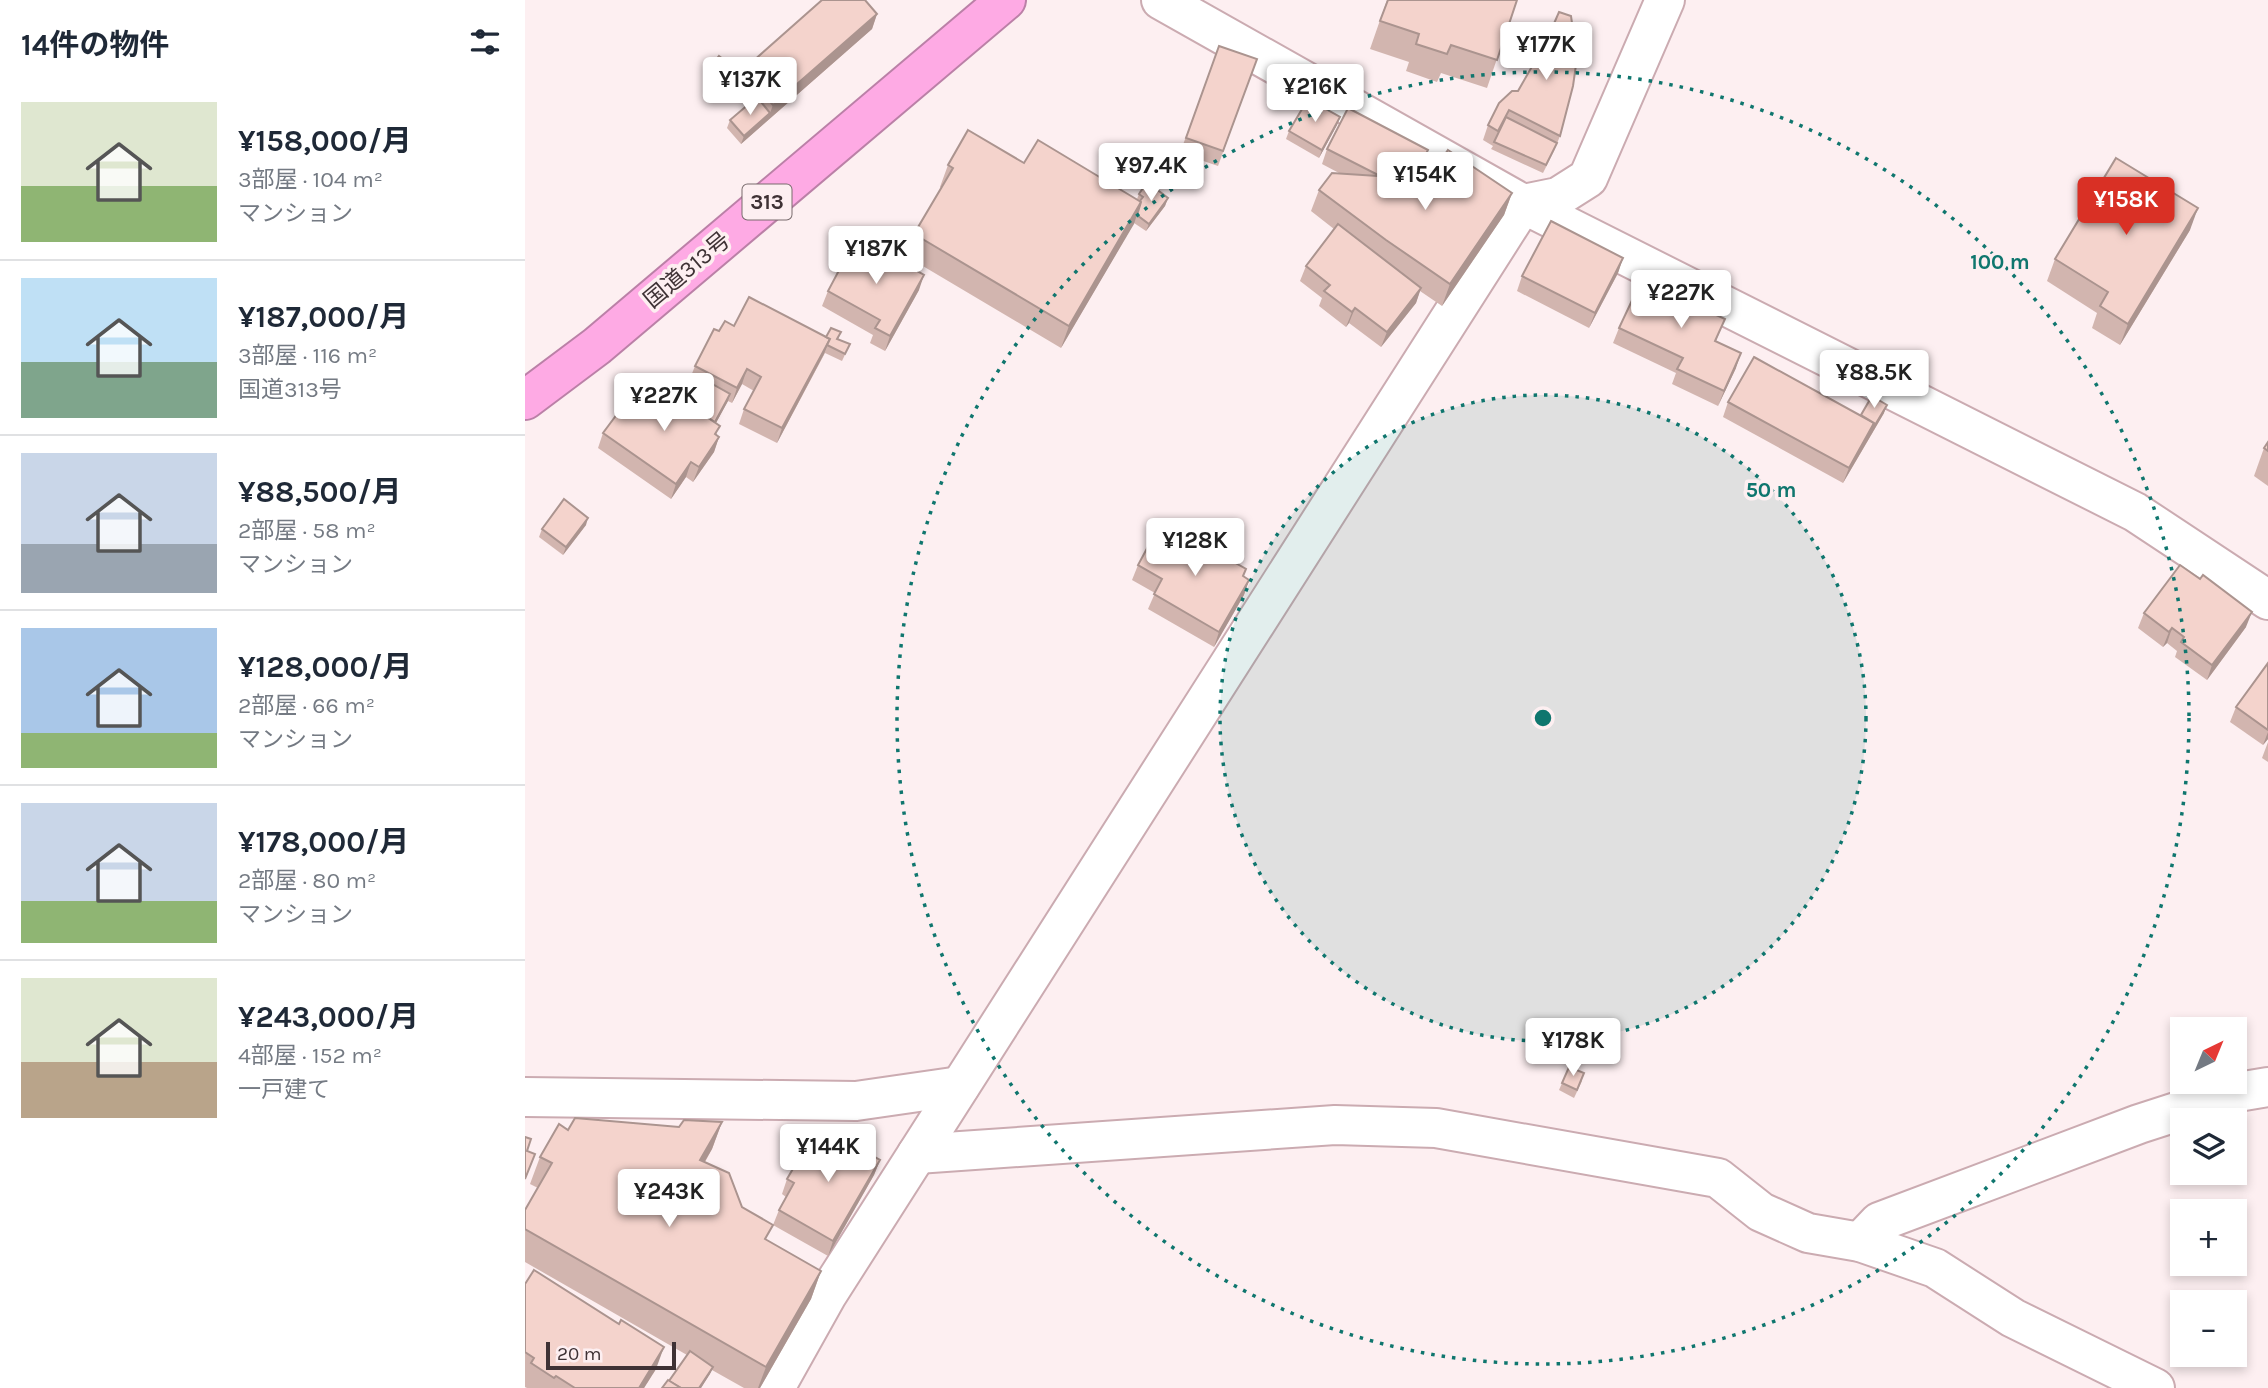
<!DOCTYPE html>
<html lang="ja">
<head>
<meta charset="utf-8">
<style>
  body { margin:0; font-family:Karla,"Noto Sans JP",sans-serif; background:#f6f6f7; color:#1f2937; height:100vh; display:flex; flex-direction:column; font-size:26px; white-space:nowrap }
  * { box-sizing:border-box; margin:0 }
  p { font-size:23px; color:#747a83 }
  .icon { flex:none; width:38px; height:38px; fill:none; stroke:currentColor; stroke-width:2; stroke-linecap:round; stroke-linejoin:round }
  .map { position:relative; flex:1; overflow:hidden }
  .drawer { display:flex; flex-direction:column; background:#fff; width:525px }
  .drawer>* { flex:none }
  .needle { width:46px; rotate:43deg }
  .tools { position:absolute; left:1645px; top:1017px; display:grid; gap:14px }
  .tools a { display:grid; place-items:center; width:77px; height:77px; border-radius:0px; background:#fff; box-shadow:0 4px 10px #0003; font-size:35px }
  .scale { position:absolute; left:21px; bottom:18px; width:130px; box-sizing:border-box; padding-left:7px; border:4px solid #3f3235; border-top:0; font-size:19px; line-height:24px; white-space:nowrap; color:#3f3235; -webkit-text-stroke:5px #fdeff1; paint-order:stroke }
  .price { position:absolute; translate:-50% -60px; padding:0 16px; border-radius:7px; background:#fff; color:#222; font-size:23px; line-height:46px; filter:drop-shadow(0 2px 4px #0008) }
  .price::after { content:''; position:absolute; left:50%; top:42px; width:21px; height:16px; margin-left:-10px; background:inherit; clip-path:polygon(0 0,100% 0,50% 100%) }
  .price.on { background:#d93025; color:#fff }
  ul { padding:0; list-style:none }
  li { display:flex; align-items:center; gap:21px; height:175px; padding:0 21px }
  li+li { border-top:2px solid #e0e1e3 }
  li span { display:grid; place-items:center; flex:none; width:196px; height:140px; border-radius:0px; color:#555 }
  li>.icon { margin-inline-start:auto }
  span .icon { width:84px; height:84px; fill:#fffc; stroke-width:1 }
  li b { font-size:30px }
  h2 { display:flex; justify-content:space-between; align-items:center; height:84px; padding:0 21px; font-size:30px }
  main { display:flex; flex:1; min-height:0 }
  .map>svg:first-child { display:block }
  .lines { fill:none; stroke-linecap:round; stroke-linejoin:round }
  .minor-casing { stroke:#cbabb1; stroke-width:42 }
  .highway-casing { stroke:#bb80a7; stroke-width:42 }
  .minor { stroke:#fff; stroke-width:38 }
  .highway { stroke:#feaae4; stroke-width:38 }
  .wall { fill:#d2b5af }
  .shaded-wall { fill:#ab948f }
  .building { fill:#f4d3cc; stroke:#ab948f; stroke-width:2 }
  .ring { fill:none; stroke:#0f766e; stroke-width:3.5; stroke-dasharray:3.5 7 }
  .labels { text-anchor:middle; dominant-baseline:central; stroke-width:7; stroke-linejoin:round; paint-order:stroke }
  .shield { fill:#fdeff1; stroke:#786b6d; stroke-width:2 }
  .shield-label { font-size:21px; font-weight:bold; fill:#3f3235 }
  .street-label { font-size:23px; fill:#3f3235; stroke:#fdeff1 }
  .centre { fill:#0f766e; stroke:#fdeff1; stroke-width:3.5 }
  .ring-label { font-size:21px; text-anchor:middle; font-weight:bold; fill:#0f766e; stroke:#fdeff1; stroke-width:7; stroke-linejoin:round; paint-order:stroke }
</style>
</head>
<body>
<main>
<section class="drawer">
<h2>14件の物件<svg class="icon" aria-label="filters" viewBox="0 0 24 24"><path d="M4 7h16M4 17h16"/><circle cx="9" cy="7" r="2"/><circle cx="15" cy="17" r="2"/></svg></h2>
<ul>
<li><span style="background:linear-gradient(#dfe7d0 60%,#8fb573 0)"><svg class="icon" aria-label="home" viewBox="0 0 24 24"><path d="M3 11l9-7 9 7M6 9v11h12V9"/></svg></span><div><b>¥158,000/月</b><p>3部屋 · 104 m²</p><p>マンション</p></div></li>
<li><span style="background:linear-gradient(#bfe0f5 60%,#7fa58c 0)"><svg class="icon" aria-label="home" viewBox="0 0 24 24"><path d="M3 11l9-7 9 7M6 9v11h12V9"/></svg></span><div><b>¥187,000/月</b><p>3部屋 · 116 m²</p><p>国道313号</p></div></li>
<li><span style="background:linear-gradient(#c9d6e8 65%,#9aa5b1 0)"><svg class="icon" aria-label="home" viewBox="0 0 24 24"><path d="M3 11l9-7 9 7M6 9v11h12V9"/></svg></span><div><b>¥88,500/月</b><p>2部屋 · 58 m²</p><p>マンション</p></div></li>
<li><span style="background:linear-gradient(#a9c7e8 75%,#8fb573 0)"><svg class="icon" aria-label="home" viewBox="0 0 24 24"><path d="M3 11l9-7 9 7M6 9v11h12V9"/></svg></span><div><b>¥128,000/月</b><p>2部屋 · 66 m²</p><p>マンション</p></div></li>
<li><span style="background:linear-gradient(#c9d6e8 70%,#8fb573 0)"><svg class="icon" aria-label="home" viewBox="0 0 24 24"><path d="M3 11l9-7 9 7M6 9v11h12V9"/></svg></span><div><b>¥178,000/月</b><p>2部屋 · 80 m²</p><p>マンション</p></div></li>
<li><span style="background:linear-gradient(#dfe7d0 60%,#b9a48a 0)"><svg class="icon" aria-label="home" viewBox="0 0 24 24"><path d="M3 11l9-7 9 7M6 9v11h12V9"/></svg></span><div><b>¥243,000/月</b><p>4部屋 · 152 m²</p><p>一戸建て</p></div></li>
</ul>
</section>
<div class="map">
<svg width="1743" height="1388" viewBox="0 0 1743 1388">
  <rect width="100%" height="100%" fill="#fdeff1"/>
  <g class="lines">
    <defs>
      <g id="minor">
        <path d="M636,0L998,204L1610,512L1743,600"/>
        <path d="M0,1097L331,1101L435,1086"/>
        <path d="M392,1154L810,1125L911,1128L1193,1178L1236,1212L1283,1233L1335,1242L1410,1268L1488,1318L1630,1388"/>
        <path d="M1335,1242L1354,1222L1614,1124L1713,1092L1743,1087"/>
        <path d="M250,1388L302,1295L998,204L1033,197L1063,178L1140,0"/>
      </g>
      <path id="highway" d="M0,400L72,346L481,0"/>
    </defs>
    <use href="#minor" class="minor-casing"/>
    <use href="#highway" class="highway-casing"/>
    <use href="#minor" class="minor"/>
    <use href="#highway" class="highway"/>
  </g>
  <g class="wall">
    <path d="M862,0H992L962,88L916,73L912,82L881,71L884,62L845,49Z"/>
    <path d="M352,14L347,29L216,144L202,128L205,120L226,102L212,85L218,70Z"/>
    <path d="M694,46L732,59L693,166L655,153Z"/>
    <path d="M207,66L205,74L193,88L181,78L183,70Z"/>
    <path d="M993,91L1035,136L1029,151L1018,173L966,149L968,146L958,140L963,125Z"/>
    <path d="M815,117L812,125L794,158L761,139L764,131Z"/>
    <path d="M802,149L898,165L884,191L891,196L987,193L979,215L917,306L895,291L891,303L856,347L824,323L821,327L794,306L797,298L775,281L781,266L809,229L786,211L794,190L814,173L797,164Z"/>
    <path d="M499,163L612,199L614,194L643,198L640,206L621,231L609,223L536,348L381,256L389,234L416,188L415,187L423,165Z"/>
    <path d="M1665,230L1595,345L1567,328L1572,313L1522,281L1530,259Z"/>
    <path d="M1098,258L1093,273L1064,328L992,291L997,276Z"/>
    <path d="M394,290L360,351L345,343L348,335L297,306L303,291Z"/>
    <path d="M1162,301L1200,319L1191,341L1211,368L1193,406L1147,384L1151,373L1088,343L1094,328Z"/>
    <path d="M209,326L301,337L316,332L313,339L325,344L317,361L300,353L252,443L214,424L219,409L229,391L217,384L207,403L203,401L191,423L192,436L194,437L189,452L168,482L161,477L146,499L73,448L78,433L117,407L160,403L170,384L164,381L170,366L194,331Z"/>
    <path d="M1203,402L1336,415L1359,413L1318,483L1198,417Z"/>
    <path d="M1743,442V486L1729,476L1739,448Z"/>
    <path d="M61,525L38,555L14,537L17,529Z"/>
    <path d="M652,539L724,580L719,595L689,647L623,609L630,593L607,580L613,565Z"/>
    <path d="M1619,613L1721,627L1682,680L1650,657L1652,651L1642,643L1638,647L1613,628Z"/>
    <path d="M1743,663V739L1738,745L1705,722L1711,707Z"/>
    <path d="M1743,742V762L1737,758Z"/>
    <path d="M1044,1067L1057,1081L1049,1098L1034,1090Z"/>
    <path d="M197,1122L187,1149L180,1162L217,1207L242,1240L296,1271L286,1299L235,1388H219L187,1370L176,1388H137L144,1381L162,1355L0,1262V1210L13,1188L5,1184L15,1157L43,1130L154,1127Z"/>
    <path d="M355,1160L349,1175L303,1256L248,1225L254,1210L261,1197L257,1194L262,1179Z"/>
    <path d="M0,1284L94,1324L131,1369L119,1388H2L0,1387Z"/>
  </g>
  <g class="shaded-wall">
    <path d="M352,14L347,29L216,144L219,136L245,113L248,105Z"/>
    <path d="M207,66L205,74L193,88L196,80Z"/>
    <path d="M815,117L812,125L794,158L797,150Z"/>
    <path d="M903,150L898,165L883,194L888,179Z"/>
    <path d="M987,193L979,215L917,306L925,284Z"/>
    <path d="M643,198L640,206L621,231L624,224Z"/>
    <path d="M616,202L609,224L536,348L544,326Z"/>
    <path d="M1673,208L1665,230L1595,345L1603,324Z"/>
    <path d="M1098,258L1093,273L1064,328L1070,313Z"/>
    <path d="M399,275L394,290L360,351L365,336Z"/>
    <path d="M896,288L891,303L856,347L862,332Z"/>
    <path d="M830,308L824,323L821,327L827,312Z"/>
    <path d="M305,339L299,354L252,443L257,428Z"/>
    <path d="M1216,353L1211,368L1193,406L1199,391Z"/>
    <path d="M222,369L217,384L207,403L212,388Z"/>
    <path d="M205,394L203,401L187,430L189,423Z"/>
    <path d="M1362,405L1359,413L1318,483L1324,468L1349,423Z"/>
    <path d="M194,437L189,452L168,482L174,467Z"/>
    <path d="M166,462L161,477L146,499L151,484Z"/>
    <path d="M63,518L61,525L38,555L41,547Z"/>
    <path d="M724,580L719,595L689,647L694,632Z"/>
    <path d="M1727,612L1721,627L1682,680L1687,665Z"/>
    <path d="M1647,628L1642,643L1638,647L1644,632Z"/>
    <path d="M1743,732V739L1738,745Z"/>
    <path d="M197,1122L187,1149L165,1187L175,1160Z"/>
    <path d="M355,1160L349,1175L303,1256L308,1241Z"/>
    <path d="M296,1271L286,1299L235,1388H233L241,1367Z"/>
    <path d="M139,1347L131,1369L119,1388H114Z"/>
    <path d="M188,1367L185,1374L176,1388H174Z"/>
  </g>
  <g class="building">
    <path d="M297,0H340L352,14L248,105L218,70Z"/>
    <path d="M863,0H992L972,60L926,45L922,54L891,44L894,34L855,21Z"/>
    <path d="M1034,12L1046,16L1052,58L1048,86L1035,136L984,110L973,131L963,125L974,103L987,91H993L1021,42Z"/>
    <path d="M694,46L732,59L698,151L661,138Z"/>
    <path d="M194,56L207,66L196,80L183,70Z"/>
    <path d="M232,97L245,113L219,136L205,120Z"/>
    <path d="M783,99L815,117L797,150L764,131Z"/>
    <path d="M823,108L903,150L888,179L878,173L873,182L868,177L855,176L802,149Z"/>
    <path d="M981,117L1032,143L1021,165L969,142Z"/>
    <path d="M443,130L499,163L513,140L616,202L544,326L389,234L428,168L423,165Z"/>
    <path d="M923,150L987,193L925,284L861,240L794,190L807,173L868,177L891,196Z"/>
    <path d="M1591,158L1673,208L1603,324L1575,306L1583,292L1530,259Z"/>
    <path d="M622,182L643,198L624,224L612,215L616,202L615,201L618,197L614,194Z"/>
    <path d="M1026,221L1098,258L1070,313L997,276Z"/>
    <path d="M813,224L896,288L862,332L830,308L827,312L799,291L805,285L781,266Z"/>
    <path d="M328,244L350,255L353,249L399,275L365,336L350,328L355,320L303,291Z"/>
    <path d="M1119,275L1128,280L1130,275L1166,292L1161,301L1200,319L1190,341L1216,353L1199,391L1152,369L1158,358L1094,328Z"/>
    <path d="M224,297L305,339L257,428L219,409L236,377L222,369L212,388L170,366L189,329L194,331L200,321L209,326Z"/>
    <path d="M306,328L316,332L312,339L325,344L320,354L302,345L305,339L301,337Z"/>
    <path d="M1229,357L1349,423L1324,468L1203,402Z"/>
    <path d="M173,376L205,394L190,422L160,403Z"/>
    <path d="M133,384L195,426L190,434L194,437L174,467L166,462L151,484L78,433L104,398L117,407Z"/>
    <path d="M1347,396L1362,405L1347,430L1349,423L1336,415Z"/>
    <path d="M1743,442V451L1739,448Z"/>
    <path d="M39,499L63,518L41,547L17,529Z"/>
    <path d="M633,528L652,539L656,532L721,569L718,576L724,580L694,632L629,594L637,579L613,565Z"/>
    <path d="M1655,565L1675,579L1678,575L1727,612L1687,665L1656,642L1659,637L1647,628L1644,632L1619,613Z"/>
    <path d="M1743,663V730L1711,707Z"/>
    <path d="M1044,1067L1059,1073L1052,1090L1037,1083Z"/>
    <path d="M50,1118L154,1127L159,1120L197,1122L175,1160L204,1173L217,1207L248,1225L240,1239L296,1271L241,1367L0,1229V1210L27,1163L15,1157L34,1124L43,1130Z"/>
    <path d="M299,1129L355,1160L308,1241L254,1210L269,1183L262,1179L279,1150L285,1153Z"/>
    <path d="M0,1137L6,1139L2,1151L10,1154L0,1179Z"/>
    <path d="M9,1270L94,1324L96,1320L139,1347L114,1388H50L31,1376L29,1378L6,1363L9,1358L0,1352V1284Z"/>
    <path d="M165,1351L188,1367L174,1388H156L144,1381Z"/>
    <path d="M143,1380L156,1388H137Z"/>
  </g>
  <circle cx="1018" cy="718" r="323" fill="#0f766e" fill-opacity=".12"/>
  <g class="ring">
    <circle cx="1018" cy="718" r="323"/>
    <circle cx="1018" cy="718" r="646"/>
  </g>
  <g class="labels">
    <rect class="shield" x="217.5" y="184.5" width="49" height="35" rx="5"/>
    <g class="shield-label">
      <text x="242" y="202">313</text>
    </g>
    <g class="street-label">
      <text transform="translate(162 270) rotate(-40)">国道313号</text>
    </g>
  </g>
  <circle cx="1018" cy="718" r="10" class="centre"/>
  <g class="ring-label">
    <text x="1475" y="269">100 m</text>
    <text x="1246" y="497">50 m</text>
  </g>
</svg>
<div class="tools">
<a><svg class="needle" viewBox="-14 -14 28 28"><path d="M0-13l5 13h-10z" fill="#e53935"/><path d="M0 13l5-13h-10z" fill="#747a83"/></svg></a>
<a><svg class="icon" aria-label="layers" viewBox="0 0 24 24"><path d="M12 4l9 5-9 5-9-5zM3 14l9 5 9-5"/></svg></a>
<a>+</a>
<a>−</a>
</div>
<div class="scale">20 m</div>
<b class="price" style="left:1021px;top:82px">¥177K</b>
<b class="price" style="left:225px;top:117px">¥137K</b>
<b class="price" style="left:790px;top:124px">¥216K</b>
<b class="price" style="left:626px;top:203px">¥97.4K</b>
<b class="price" style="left:900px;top:212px">¥154K</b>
<b class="price on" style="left:1601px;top:237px">¥158K</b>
<b class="price" style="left:351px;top:286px">¥187K</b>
<b class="price" style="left:1156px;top:330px">¥227K</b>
<b class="price" style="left:1349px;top:410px">¥88.5K</b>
<b class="price" style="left:139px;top:433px">¥227K</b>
<b class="price" style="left:670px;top:578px">¥128K</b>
<b class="price" style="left:1048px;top:1078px">¥178K</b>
<b class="price" style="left:303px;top:1184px">¥144K</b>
<b class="price" style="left:144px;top:1229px">¥243K</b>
</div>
</main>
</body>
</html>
